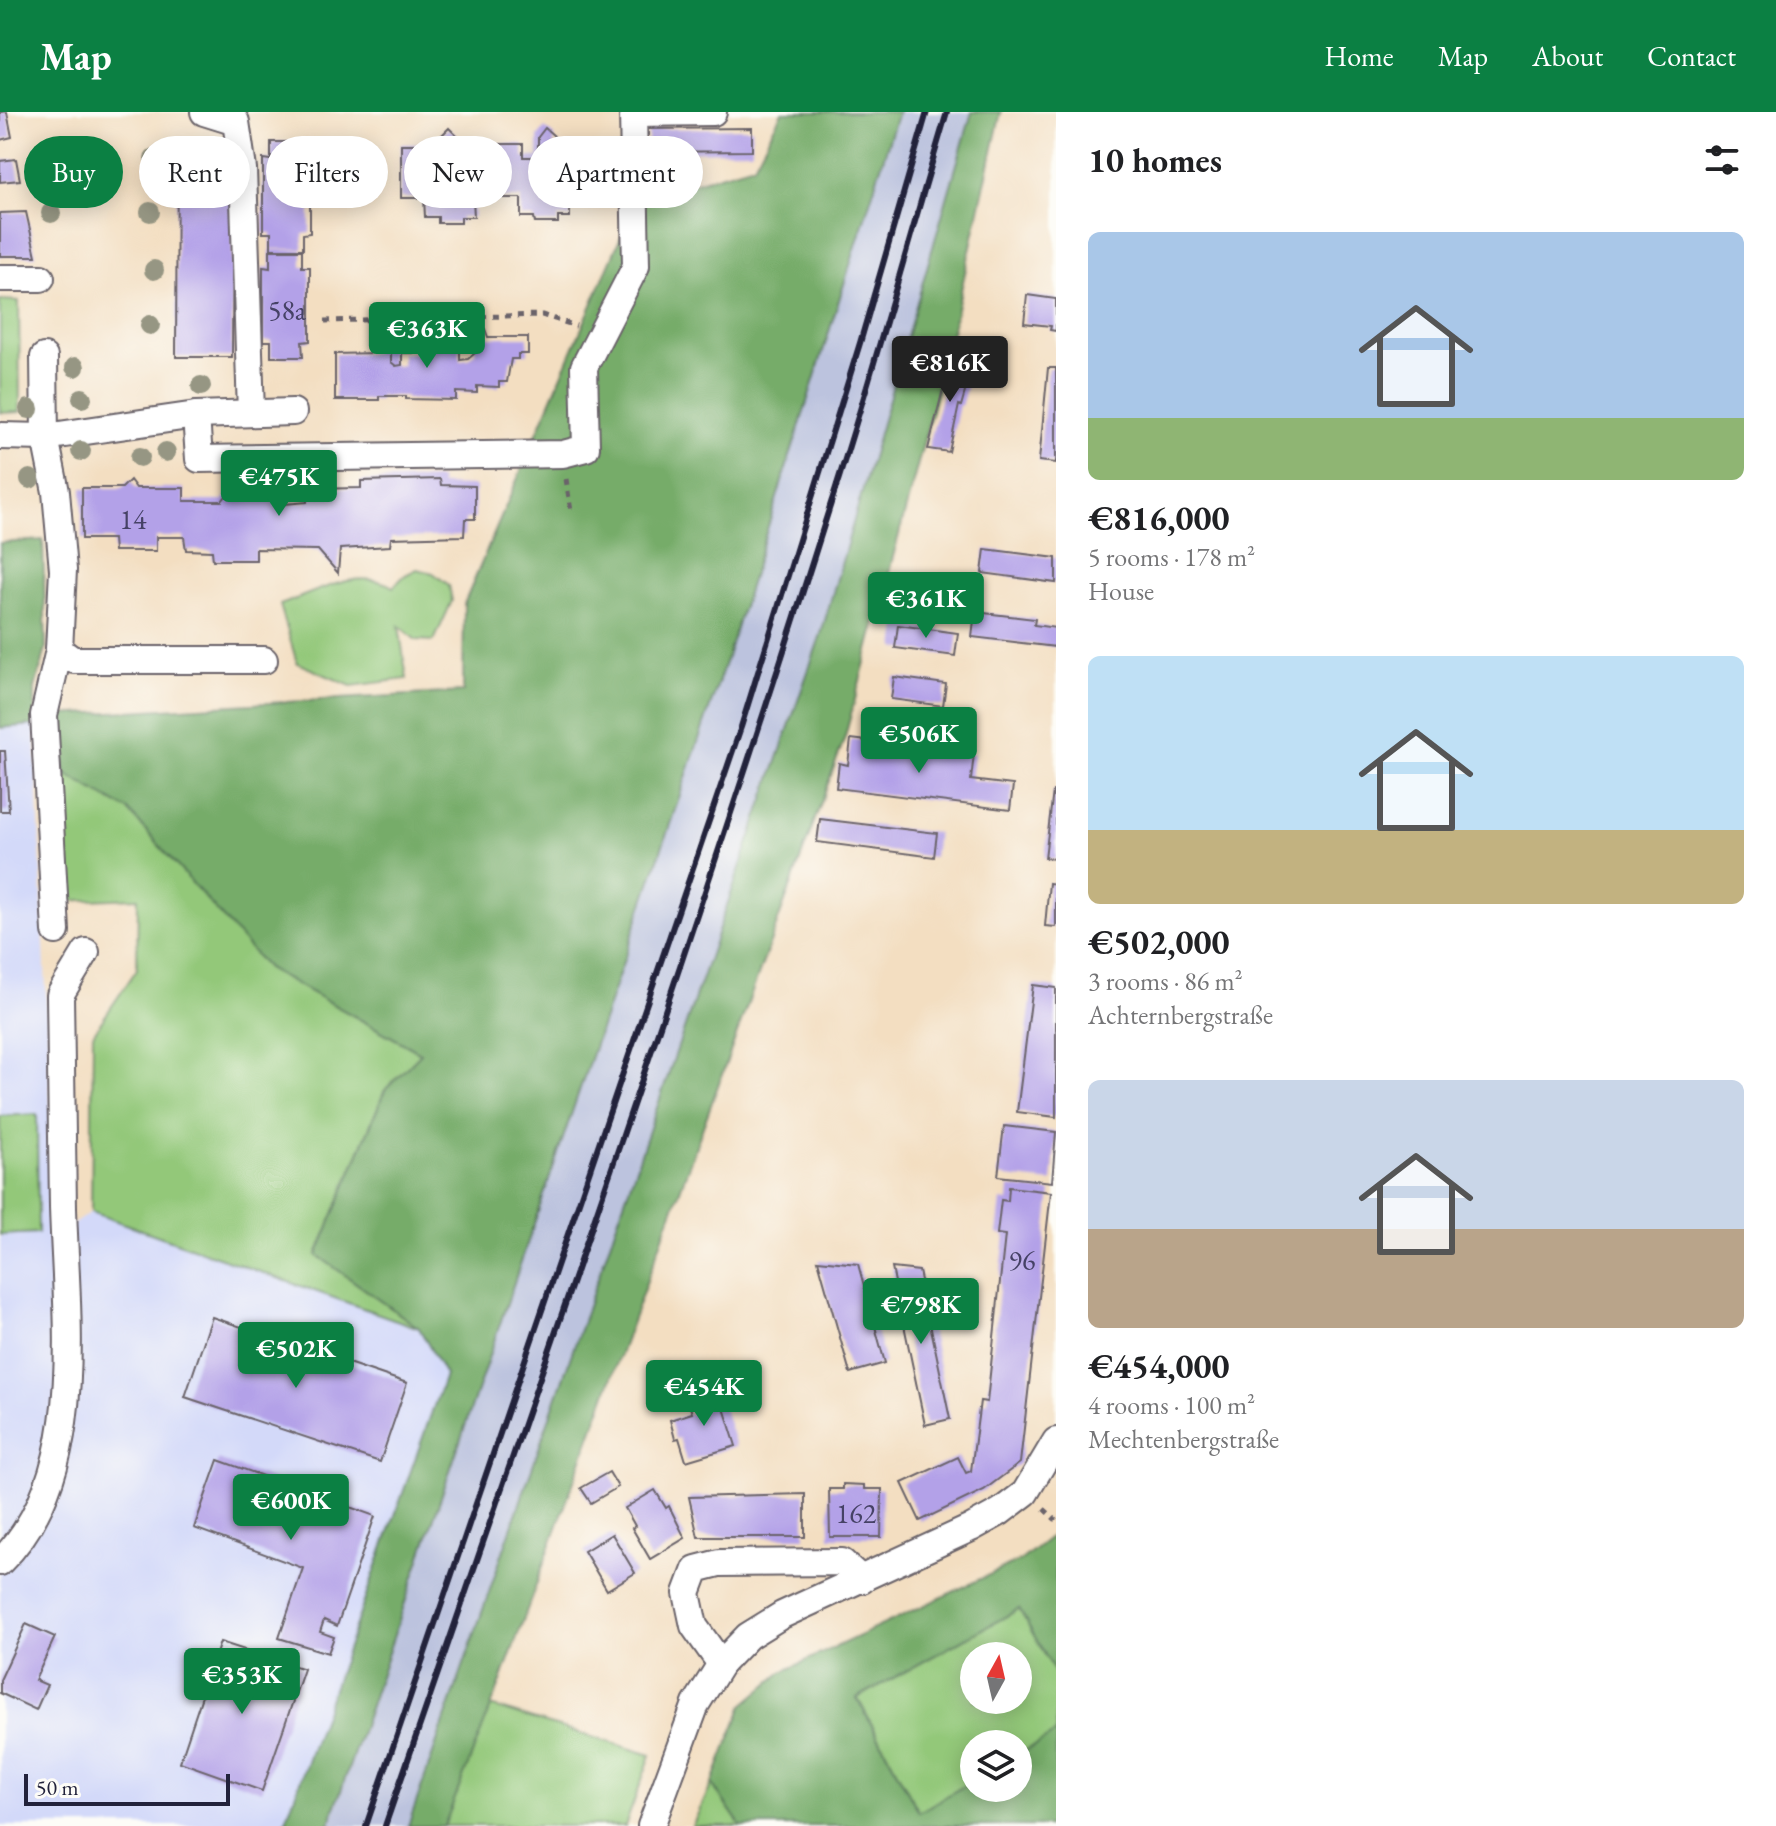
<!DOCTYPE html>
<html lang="en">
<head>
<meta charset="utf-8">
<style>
  body { margin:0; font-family:"EB Garamond",serif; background:#f2f2f2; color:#202124; height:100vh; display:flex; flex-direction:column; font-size:30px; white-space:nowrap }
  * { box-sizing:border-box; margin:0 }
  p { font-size:26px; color:#757577 }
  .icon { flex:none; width:44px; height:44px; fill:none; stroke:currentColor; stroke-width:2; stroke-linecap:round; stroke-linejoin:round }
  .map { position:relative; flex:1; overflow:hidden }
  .panel { display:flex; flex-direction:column; background:#fff; width:720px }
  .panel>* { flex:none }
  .guide { position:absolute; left:24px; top:24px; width:760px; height:72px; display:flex; gap:16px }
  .needle { width:52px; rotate:8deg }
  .buttons { position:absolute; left:960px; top:1530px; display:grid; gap:16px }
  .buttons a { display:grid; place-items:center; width:72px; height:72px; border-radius:50%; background:#fff; box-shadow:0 4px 20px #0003; font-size:40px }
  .scale { position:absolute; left:24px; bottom:20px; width:206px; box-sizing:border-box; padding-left:8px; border:4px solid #22223b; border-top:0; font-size:22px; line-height:28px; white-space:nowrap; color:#22223b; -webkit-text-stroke:6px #fdfcf7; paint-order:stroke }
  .price { position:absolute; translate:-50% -68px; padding:0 18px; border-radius:8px; background:#0b8043; color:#fff; font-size:26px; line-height:52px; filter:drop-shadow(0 2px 4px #0008) }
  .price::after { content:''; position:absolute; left:50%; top:48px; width:24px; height:18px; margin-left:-12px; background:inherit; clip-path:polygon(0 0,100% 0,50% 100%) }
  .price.selected { background:#222; color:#fff }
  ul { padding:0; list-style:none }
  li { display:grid; align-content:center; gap:16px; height:424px; padding:0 32px }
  li span { display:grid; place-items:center; height:248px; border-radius:12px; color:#555 }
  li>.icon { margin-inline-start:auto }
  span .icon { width:144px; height:144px; fill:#fffc; stroke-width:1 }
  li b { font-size:34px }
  h2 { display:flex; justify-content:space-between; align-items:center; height:96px; padding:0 32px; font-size:34px }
  .tag { padding:0 28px; border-radius:36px; background:#fff; box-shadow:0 4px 20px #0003; font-size:28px; line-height:72px }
  .tag.selected { background:#0b8043; color:#fff }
  header { display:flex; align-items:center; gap:48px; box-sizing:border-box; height:112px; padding:0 40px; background:#0b8043; color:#fff }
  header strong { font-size:38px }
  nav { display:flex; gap:44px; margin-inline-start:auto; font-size:28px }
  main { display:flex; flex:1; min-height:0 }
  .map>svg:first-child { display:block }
  .built { fill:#d3d9f9 }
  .industrial { fill:#bcc3de }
  .green { fill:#93c879; stroke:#5a755a; stroke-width:2; fill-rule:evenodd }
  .forest { fill:#76ac69; stroke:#4c6752; stroke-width:2 }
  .building { fill:#b3a1e8 }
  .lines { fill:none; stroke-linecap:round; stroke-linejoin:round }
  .minor-casing { stroke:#6b646a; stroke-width:30 }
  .path { stroke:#6b646a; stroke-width:5; stroke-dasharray:6 6; stroke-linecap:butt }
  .minor { stroke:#fff; stroke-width:26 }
  .rail { stroke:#22223b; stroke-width:6 }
  .tree { fill:#969683 }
  .labels { text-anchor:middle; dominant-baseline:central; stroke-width:7; stroke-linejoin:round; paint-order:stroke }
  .number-label { font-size:28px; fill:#464266 }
</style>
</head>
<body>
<header>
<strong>Map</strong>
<nav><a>Home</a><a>Map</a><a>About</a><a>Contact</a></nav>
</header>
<main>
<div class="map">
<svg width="1056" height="1714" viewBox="0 0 1056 1714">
  <rect width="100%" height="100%" fill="#fdfcf7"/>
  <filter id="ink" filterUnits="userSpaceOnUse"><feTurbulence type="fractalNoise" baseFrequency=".0125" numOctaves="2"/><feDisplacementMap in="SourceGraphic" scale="16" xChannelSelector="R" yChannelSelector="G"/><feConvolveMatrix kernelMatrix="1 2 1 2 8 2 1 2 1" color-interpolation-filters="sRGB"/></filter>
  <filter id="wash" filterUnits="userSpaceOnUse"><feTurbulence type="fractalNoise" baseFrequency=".006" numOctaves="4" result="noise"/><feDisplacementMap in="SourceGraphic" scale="32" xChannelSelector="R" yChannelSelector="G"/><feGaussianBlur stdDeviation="1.8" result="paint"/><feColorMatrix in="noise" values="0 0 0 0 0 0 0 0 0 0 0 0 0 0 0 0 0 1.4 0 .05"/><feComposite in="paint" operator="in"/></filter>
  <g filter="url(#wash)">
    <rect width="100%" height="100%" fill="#f3dec1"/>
    <path class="built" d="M35,613L56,1124L91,1100L419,1216L445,1263L284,1714H0V616Z"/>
    <path class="industrial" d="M898,0H972L821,522L408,1714H330L728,542Z"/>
    <g class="green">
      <path d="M0,188L19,189L20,300L0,301Z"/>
      <path d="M417,457L433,461L449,473L452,489L434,529L416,528L399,514L407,567L351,574L297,551L280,493C315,481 359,454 393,475L405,463Z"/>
      <path d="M65,662L128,698L267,856L421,941L385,978L317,1143L419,1216L91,1100L93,922L137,857L138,786L61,789Z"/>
      <path d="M37,1002L38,1121L0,1123V1004Z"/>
      <path d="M1019,1497L1056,1562V1621L1018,1643V1632H974V1668L919,1700L857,1585ZM974,1544H1018V1588H974Z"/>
      <path d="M490,1594L651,1643L625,1714H444Z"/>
      <path d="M712,1672L738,1710L741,1714H692Z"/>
    </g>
    <g class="forest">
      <path d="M782,0H898L728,542L329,1714H284L445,1263L419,1216L317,1143L385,978L421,941L267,856L128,698L65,662L58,603L463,580L464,492L637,87L754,53Z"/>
      <path d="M972,0H1001L945,250L845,625L500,1572L444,1714H408L821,522Z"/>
      <path d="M43,428L46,537L35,576V613L0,616V431Z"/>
      <path d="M1056,1420V1562L1019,1497L857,1586L919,1700L974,1668V1676H1018V1643L1056,1621V1714H741L712,1672L743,1593L782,1560L1021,1448Z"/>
    </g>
    <g id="blocks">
      <g class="building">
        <path d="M0,0H7L12,25L0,28Z"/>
        <path d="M449,16L457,24L458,45H472V32H523V45H538V25L545,16L554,24V45H569V32H594L595,86H570V105H558V111H535L534,105H521V86H473L474,105H461V111H438V105H425L424,86H401V32H427L426,45H441V24Z"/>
        <path d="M752,16V39L648,40V17Z"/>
        <path d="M229,30L234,59H229V71L233,70L232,245H176L177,31Z"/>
        <path d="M271,30H303V47H310V121L303,122V137H271V121H263V47L271,48Z"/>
        <path d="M16,47L20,68L0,70V49Z"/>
        <path d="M26,100L36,144H0V101Z"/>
        <path d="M270,138H302V155H310V229L302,230L303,245H271V229H263V155L270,156Z"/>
        <path d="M1027,183L1056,187V219L1050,218L1051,214L1024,211Z"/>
        <path d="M478,217H485L488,225H528V242H518V247H511L507,270H499V275L477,274V281L456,280V288L406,287V284H379V288H335V242L375,241V233L379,229H386L391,234V250L396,254L402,253V241H432V234H460V248L468,247L475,241V221Z"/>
        <path d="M951,246L974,248L961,294L959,293L949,340L928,337Z"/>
        <path d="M1048,256H1056V351L1039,349Z"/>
        <path d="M440,367L441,373L475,374V407H465L464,424L391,426L390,434L340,437L338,461L318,438L256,437V448H213L212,439L186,438L184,425H156V439H114L113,427H82V376H122L130,368L136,376H184V389H222L229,380L239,387H285V392L307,390L308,377L361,376V369Z"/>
        <path d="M985,437L1056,446V471L982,461Z"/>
        <path d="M975,500L1035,507L1034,513L1056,516V535L972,525Z"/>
        <path d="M898,513L958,521L955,544L895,536Z"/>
        <path d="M894,565L946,572L943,594L891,587Z"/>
        <path d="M851,627L974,642L971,668L1013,673L1010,698L836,676L839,651L848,653Z"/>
        <path d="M0,639H5L9,699H0Z"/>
        <path d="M1053,679H1056V747L1045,746Z"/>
        <path d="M820,707L937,721L934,745L817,730Z"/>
        <path d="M1049,771L1056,772V815L1045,814Z"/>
        <path d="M1033,873L1056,876V1005L1017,1000Z"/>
        <path d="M1004,1014L1056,1020L1052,1070L998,1064Z"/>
        <path d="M1009,1075L1051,1080L1020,1351L984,1378L920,1409L902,1371L958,1345L966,1361L971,1359L980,1289L987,1290L1000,1169L1005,1123L997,1122L1001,1088L1008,1089Z"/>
        <path d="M818,1148L858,1152L885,1251L850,1261Z"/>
        <path d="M892,1156L919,1159L950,1307L925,1313Z"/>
        <path d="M212,1205L407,1271L380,1350L185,1285Z"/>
        <path d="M719,1280L736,1334L686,1349L679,1326L675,1327L670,1308L692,1301L688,1289Z"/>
        <path d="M218,1348L375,1404L337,1514L324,1508L320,1520L334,1525L328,1541L279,1526L303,1456L194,1416Z"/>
        <path d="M609,1360L618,1375L591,1391L581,1376Z"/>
        <path d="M843,1372L864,1373V1377H882L881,1425H830L829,1377H843Z"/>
        <path d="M655,1378L666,1396L669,1394L685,1426L650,1447L632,1416L635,1414L625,1396Z"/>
        <path d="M805,1382V1425H698L689,1385Z"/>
        <path d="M612,1422L635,1461L607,1478L584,1439Z"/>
        <path d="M26,1512L55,1525L35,1568L47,1573L36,1598L0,1581V1568Z"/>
        <path d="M220,1530L304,1557L262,1679L180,1650Z"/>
      </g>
    </g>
  </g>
  <g filter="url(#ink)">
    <use href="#blocks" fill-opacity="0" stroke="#6b646a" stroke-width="2"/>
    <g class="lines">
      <defs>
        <g id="minor">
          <path d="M204,0L236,10L243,57L251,301"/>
          <path d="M633,1L713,0"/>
          <path d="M0,166H41"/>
          <path d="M44,245L45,325L56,380L63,458L59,538L73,548H264"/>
          <path d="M196,303L199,347L563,342L586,336L584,255L636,154L633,0"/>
          <path d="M0,324L45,325L196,303L293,300"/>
          <path d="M56,819L44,603L59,538"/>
          <path d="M0,1450C89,1364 66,1207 63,1095C62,1024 61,954 60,883L86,840"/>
          <path d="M721,1552L694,1514L687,1481L696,1457L719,1451L842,1450L862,1468"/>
          <path d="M651,1714L696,1592L721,1552L748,1524L782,1503L971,1416L1000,1400L1025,1381L1056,1329"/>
        </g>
      </defs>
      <use href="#minor" class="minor-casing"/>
      <g class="path">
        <path d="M325,209L542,203L576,214"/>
        <path d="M566,367L571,399"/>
        <path d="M1044,1397L1056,1408"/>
      </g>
      <use href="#minor" class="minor"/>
      <g class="rail">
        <path d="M366,1714L741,615L860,231L927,0"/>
        <path d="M385,1714C537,1274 691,835 831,391C873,262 908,130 947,0"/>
      </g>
    </g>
    <g class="tree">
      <circle cx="53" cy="46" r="10"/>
      <circle cx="154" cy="46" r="10"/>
      <circle cx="150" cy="100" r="10"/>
      <circle cx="51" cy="101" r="10"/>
      <circle cx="154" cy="158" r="10"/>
      <circle cx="150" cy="213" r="10"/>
      <circle cx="75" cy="255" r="10"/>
      <circle cx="201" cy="274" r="10"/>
      <circle cx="82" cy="286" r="10"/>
      <circle cx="29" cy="297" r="10"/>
      <circle cx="81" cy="339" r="10"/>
      <circle cx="166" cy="340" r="10"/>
      <circle cx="140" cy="345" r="10"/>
      <circle cx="30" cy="367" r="10"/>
    </g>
  </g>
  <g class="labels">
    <g class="number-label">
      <text x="287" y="198">58a</text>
      <text x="133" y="407">14</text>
      <text x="1022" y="1148">96</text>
      <text x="856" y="1401">162</text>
    </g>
  </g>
</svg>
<div class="buttons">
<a><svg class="needle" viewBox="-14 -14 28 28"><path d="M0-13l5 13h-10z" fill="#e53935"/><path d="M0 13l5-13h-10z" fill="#757577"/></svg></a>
<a><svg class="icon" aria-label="layers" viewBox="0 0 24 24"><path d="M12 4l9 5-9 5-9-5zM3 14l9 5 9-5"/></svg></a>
</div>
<div class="scale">50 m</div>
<b class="price" style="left:427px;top:258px">€363K</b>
<b class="price selected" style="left:950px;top:292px">€816K</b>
<b class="price" style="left:279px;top:406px">€475K</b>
<b class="price" style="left:926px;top:528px">€361K</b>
<b class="price" style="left:919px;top:663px">€506K</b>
<b class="price" style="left:921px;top:1234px">€798K</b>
<b class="price" style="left:296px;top:1278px">€502K</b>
<b class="price" style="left:704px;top:1316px">€454K</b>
<b class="price" style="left:291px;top:1430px">€600K</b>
<b class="price" style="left:242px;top:1604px">€353K</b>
<div class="guide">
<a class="tag selected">Buy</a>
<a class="tag">Rent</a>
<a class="tag">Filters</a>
<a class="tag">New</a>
<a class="tag">Apartment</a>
</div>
</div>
<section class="panel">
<h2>10 homes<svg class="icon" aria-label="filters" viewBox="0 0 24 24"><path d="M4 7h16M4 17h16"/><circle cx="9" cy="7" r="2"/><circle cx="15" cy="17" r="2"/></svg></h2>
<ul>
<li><span style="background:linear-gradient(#a9c7e8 75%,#8fb573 0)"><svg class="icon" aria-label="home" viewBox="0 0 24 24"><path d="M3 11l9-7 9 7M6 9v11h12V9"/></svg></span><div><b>€816,000</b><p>5 rooms · 178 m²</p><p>House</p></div></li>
<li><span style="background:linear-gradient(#bfe0f5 70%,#c2b280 0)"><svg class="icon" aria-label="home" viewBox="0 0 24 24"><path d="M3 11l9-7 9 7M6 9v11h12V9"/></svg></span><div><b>€502,000</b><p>3 rooms · 86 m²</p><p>Achternbergstraße</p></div></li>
<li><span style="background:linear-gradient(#c9d6e8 60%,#b9a48a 0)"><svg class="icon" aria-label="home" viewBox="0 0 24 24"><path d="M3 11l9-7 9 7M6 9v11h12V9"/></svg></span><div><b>€454,000</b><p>4 rooms · 100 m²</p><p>Mechtenbergstraße</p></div></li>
</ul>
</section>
</main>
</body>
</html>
